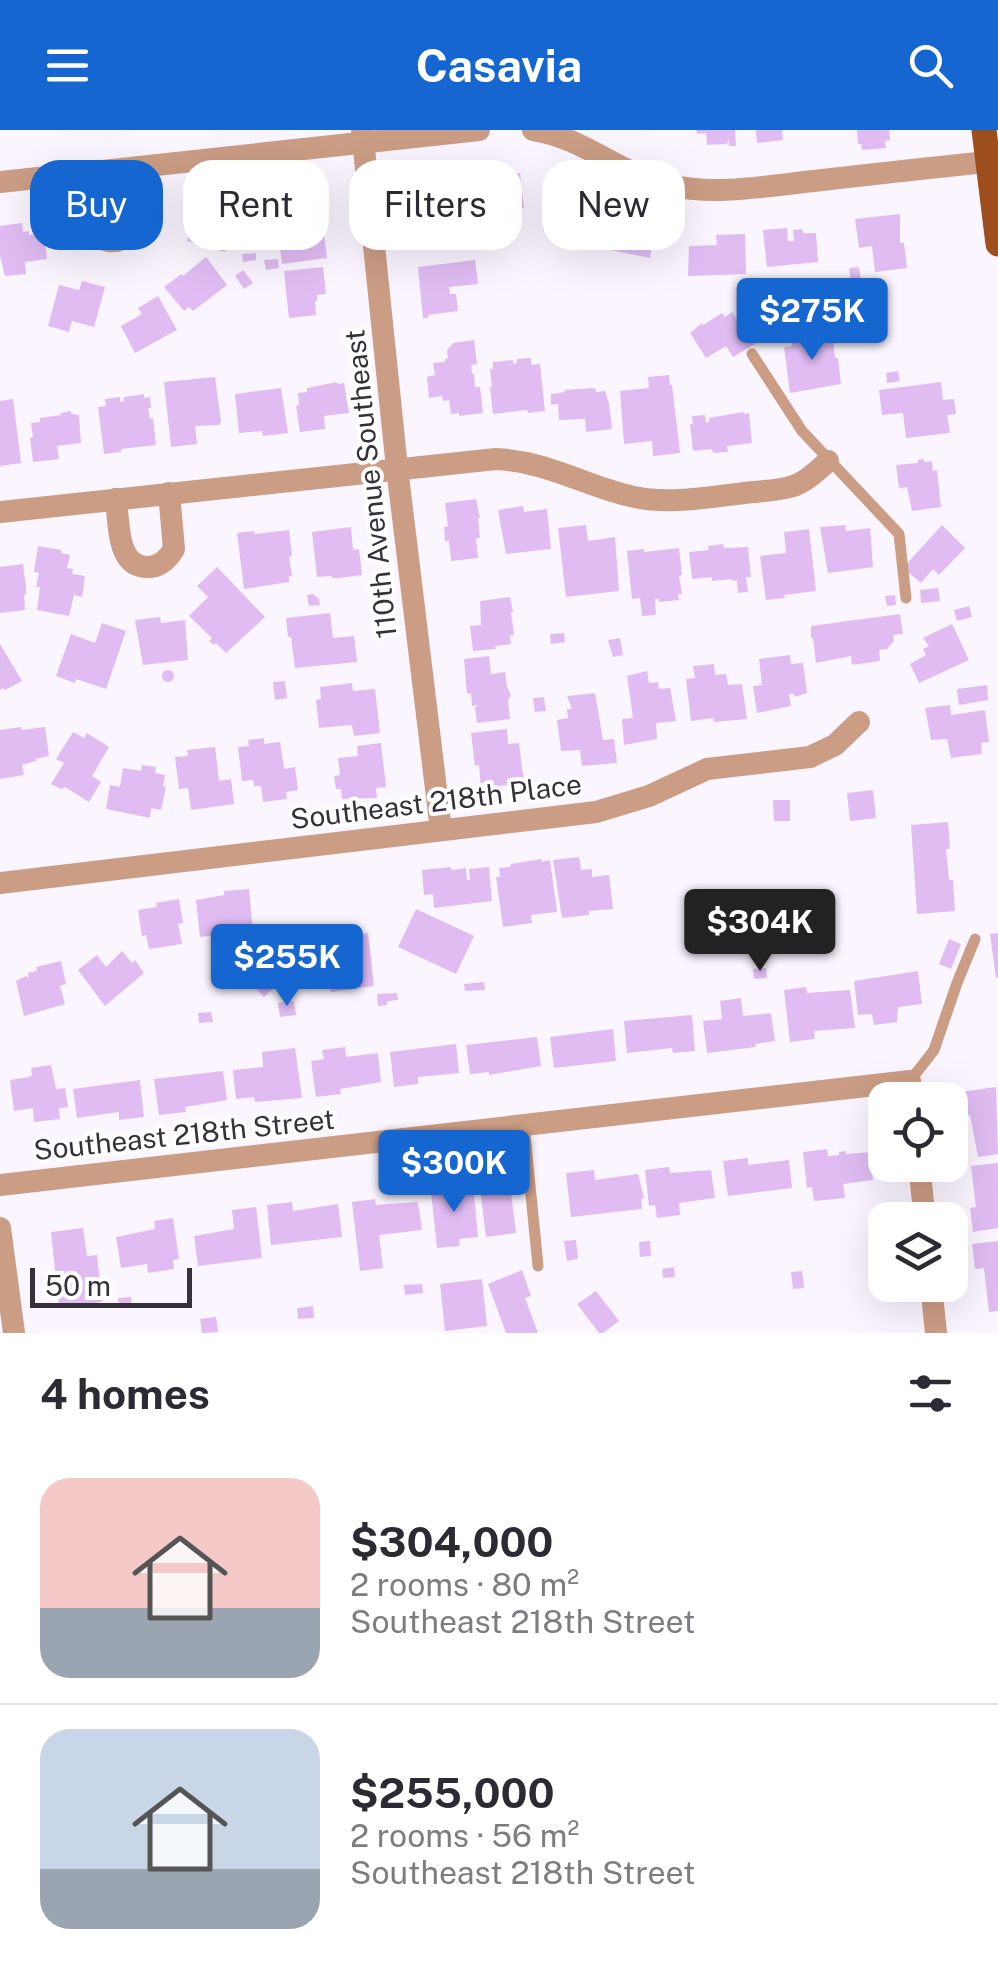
<!DOCTYPE html>
<html lang="en">
<head>
<meta charset="utf-8">
<style>
  body { margin:0; font-family:"Public Sans",sans-serif; background:#f7f7f7; color:#2b2b33; height:100vh; display:flex; flex-direction:column; font-size:38px; white-space:nowrap }
  * { box-sizing:border-box; margin:0 }
  p { font-size:32px; color:#7c7c81 }
  .icon { flex:none; width:55px; height:55px; fill:none; stroke:currentColor; stroke-width:2; stroke-linecap:round; stroke-linejoin:round }
  .map { position:relative; height:1203px; overflow:hidden }
  .side { display:flex; flex-direction:column; background:#fff; flex:1 }
  .side>* { flex:none }
  .banner { position:absolute; left:30px; top:30px; width:940px; height:90px; display:flex; gap:20px }
  .fabs { position:absolute; left:868px; top:952px; display:grid; gap:20px }
  .fabs a { display:grid; place-items:center; width:100px; height:100px; border-radius:20px; background:#fff; box-shadow:0 10px 40px #0002; font-size:50px }
  .scale { position:absolute; left:30px; bottom:25px; width:162px; box-sizing:border-box; padding-left:10px; border:5px solid #36303a; border-top:0; font-size:28px; line-height:35px; white-space:nowrap; color:#36303a; -webkit-text-stroke:8px #fff; paint-order:stroke }
  .price { position:absolute; translate:-50% -85px; padding:0 22px; border-radius:10px; background:#1566d0; color:#fff; font-size:32px; line-height:65px; filter:drop-shadow(0 2px 5px #0008) }
  .price::after { content:''; position:absolute; left:50%; top:60px; width:30px; height:22px; margin-left:-15px; background:inherit; clip-path:polygon(0 0,100% 0,50% 100%) }
  .price.on { background:#222; color:#fff }
  ul { padding:0; list-style:none }
  li { display:flex; align-items:center; gap:30px; height:250px; padding:0 40px }
  li+li { border-top:2px solid #e1e1e2 }
  li span { display:grid; place-items:center; flex:none; width:280px; height:200px; border-radius:30px; color:#555 }
  li>.icon { margin-inline-start:auto }
  span .icon { width:120px; height:120px; fill:#fffc; stroke-width:1 }
  li b { font-size:42px }
  h2 { display:flex; justify-content:space-between; align-items:center; height:120px; padding:0 40px; font-size:42px }
  .chip { padding:0 35px; border-radius:30px; background:#fff; box-shadow:0 10px 40px #0002; font-size:35px; line-height:90px }
  .chip.on { background:#1566d0; color:#fff }
  header { display:flex; justify-content:space-between; align-items:center; height:130px; padding:0 40px; background:#1566d0; color:#fff; font-size:45px; font-weight:700 }
  .map>svg:first-child { display:block }
  .building { fill:#e0bcf3 }
  .lines { fill:none; stroke-linecap:round; stroke-linejoin:round }
  .service { stroke:#cb9d85; stroke-width:11 }
  .minor { stroke:#cb9d85; stroke-width:22 }
  .primary { stroke:#9e4e1c; stroke-width:25 }
  .labels { text-anchor:middle; dominant-baseline:central; stroke-width:8; stroke-linejoin:round; paint-order:stroke }
  .street-label { font-size:28px; fill:#36303a; stroke:#fff }
</style>
</head>
<body>
<header><svg class="icon" aria-label="menu" viewBox="0 0 24 24"><path d="M4 6h16M4 12h16M4 18h16"/></svg>Casavia<svg class="icon" aria-label="search" viewBox="0 0 24 24"><circle cx="10" cy="10" r="6"/><path d="M15 15l6 6"/></svg></header>
<div class="map">
<svg width="998" height="1203" viewBox="0 0 998 1203">
  <rect width="100%" height="100%" fill="#fbf5ff"/>
  <g class="building">
    <path d="M696,0H735L736,16H729V7L728,13L725,14L707,15L706,3L697,4Z"/>
    <path d="M756,0H782L783,10L757,13Z"/>
    <path d="M857,0H889L890,10L885,11L886,18L862,20L861,14H858Z"/>
    <path d="M520,43L524,78L481,83L480,70L476,71L477,81H471L469,48L492,45V48Z"/>
    <path d="M454,51L458,88L410,93L407,63L430,60L429,54Z"/>
    <path d="M565,67L598,73L591,112L564,107V105L547,104V101H543L548,73L564,76Z"/>
    <path d="M210,71L238,78L225,122L187,111L194,86L204,90Z"/>
    <path d="M321,78L327,128L282,134L279,111L287,110L286,84Z"/>
    <path d="M900,84V113H904L907,138L875,142L872,116L859,118L855,89Z"/>
    <path d="M612,90L655,97L650,128L606,119Z"/>
    <path d="M22,93L23,102L29,101V105L44,103L47,129L25,132L26,144L5,146L0,126V96Z"/>
    <path d="M787,98L788,111H794L793,100L802,99L803,103H816L818,132L767,137L763,100Z"/>
    <path d="M745,104L746,144L688,146L689,116L717,115L716,105Z"/>
    <path d="M256,123V130L243,132L242,124Z"/>
    <path d="M206,127L227,155L193,181L189,177L184,181L164,157L181,144L183,146Z"/>
    <path d="M278,129L279,138L266,140L264,130Z"/>
    <path d="M475,130L478,154L449,157L450,164H456L458,181L428,185V188H423L418,137Z"/>
    <path d="M323,137L326,164L317,165V171H315L316,185L289,188L284,141Z"/>
    <path d="M859,137L861,151L851,152L849,138Z"/>
    <path d="M243,140L253,153L244,159L235,146Z"/>
    <path d="M82,151L105,157L94,197L72,191L69,202L48,196L59,155L79,160Z"/>
    <path d="M158,166L177,200L135,223L121,196L142,184L138,178Z"/>
    <path d="M732,182L755,214L733,227L726,216L706,228L690,203L702,193L703,195L722,183L725,187Z"/>
    <path d="M829,203L830,210H833L835,228H838L841,254L790,263L784,217L792,216L791,208L805,207V210H810L809,206Z"/>
    <path d="M474,210L477,234L471,235L472,244H474L475,257H480L483,283L459,286V283L451,284L449,270L443,271L442,266L429,268L427,247L435,245L433,233L445,232V229L448,228L447,220L453,213Z"/>
    <path d="M531,228V235L540,234L545,281L528,283L527,280L493,284L490,257H492L490,239H493V232L513,230V234L517,233V229Z"/>
    <path d="M898,241L900,251L887,253L886,243Z"/>
    <path d="M669,245L670,255H672L680,323L653,326L652,311L624,314L620,261L649,258L648,247Z"/>
    <path d="M215,247L221,291L219,295L195,296L197,314L171,317L164,252Z"/>
    <path d="M337,252V254L344,253L349,283L324,286L325,299L300,302L296,276L299,275L298,263L307,262V258Z"/>
    <path d="M941,252L943,270L954,269L956,284L947,285L950,303L906,308L903,283L882,285L879,260Z"/>
    <path d="M281,258L288,303L263,306L262,301L239,303L235,264Z"/>
    <path d="M595,258L596,262L605,261L609,274L612,299L586,302L585,289L559,290L558,274L551,275V264L565,262L564,260Z"/>
    <path d="M144,264V268L150,267L151,278H148L150,289L153,288L156,315L121,319V322L104,324L98,277L106,276L105,269L120,267V272L124,271V267Z"/>
    <path d="M13,269L21,333L0,336V271Z"/>
    <path d="M71,281V284L79,285L81,313L57,316L59,329L33,332L30,308H33L31,293L40,292V288L61,285V283Z"/>
    <path d="M743,282L744,284L749,283L752,313L727,316L728,322L713,323L712,319L693,321L690,294H693L692,286L705,285L706,292H709V288Z"/>
    <path d="M924,329V332L932,331L933,341L937,340L941,377L912,381L907,357L899,358L896,335L918,333V330Z"/>
    <path d="M476,369L480,388H478L480,408H476L478,428L451,431L449,411H445L444,397L448,396L445,373Z"/>
    <path d="M523,376L524,382L547,379L551,419L506,424L498,380Z"/>
    <path d="M586,395L588,411L615,407L619,461L566,467L558,398Z"/>
    <path d="M845,395L846,401L870,398L873,437L828,443L820,397Z"/>
    <path d="M942,395L965,418L939,445L933,439L921,453L903,438Z"/>
    <path d="M351,397L353,420L359,419L362,445L339,448H332V446L317,447L312,402Z"/>
    <path d="M809,399L816,461L784,465L785,468L766,470L760,426L786,423L784,402Z"/>
    <path d="M289,400L292,426L289,427L292,446H289V452L244,459L237,403L254,401L255,404Z"/>
    <path d="M723,414L724,418L748,417L751,447H746L748,462L738,463L737,450L732,451V449L712,451V447L692,449L689,422L709,420L708,416Z"/>
    <path d="M38,416L61,420V423L70,425L67,438L73,439L72,444L85,446L82,467L74,465L69,486L37,480L40,457H36L39,443L34,442Z"/>
    <path d="M679,418L682,445L679,446L682,464H678L679,470L659,472V469H655L656,485L642,486L640,468L632,469L627,421L644,419V422Z"/>
    <path d="M23,434L26,457V465H24L25,480L0,483V437Z"/>
    <path d="M217,437L265,487L226,523L216,513L214,515L209,511L212,508L189,486L208,467L197,456Z"/>
    <path d="M938,458L940,471L921,473L920,460Z"/>
    <path d="M313,464L319,469L320,475L309,476L307,465Z"/>
    <path d="M895,465L896,475L887,476L885,466Z"/>
    <path d="M510,467L513,482H511L514,505H510L511,514L495,516L496,519L473,521L470,496L481,495L480,471Z"/>
    <path d="M969,476L972,487L957,491L954,480Z"/>
    <path d="M330,483L333,508L354,506L357,532L295,538L291,507H288L286,488Z"/>
    <path d="M900,484L903,504L893,505L894,511L887,519L879,520L880,531L852,535L851,526L816,533L813,508H811V496Z"/>
    <path d="M160,487L161,493L185,490L188,530L143,535L135,490Z"/>
    <path d="M102,493L126,501L106,559L76,549L75,553L56,546L71,504L95,513Z"/>
    <path d="M952,494L969,530L919,553L910,534L926,525L923,519L929,516L923,508Z"/>
    <path d="M564,503L565,512L551,514L550,504Z"/>
    <path d="M620,508L623,525L613,527L608,510Z"/>
    <path d="M0,514L22,551L5,560L3,558L0,560Z"/>
    <path d="M790,525L791,534L803,533L807,563L794,567V564H789L791,576L757,583L753,556L762,555L759,529Z"/>
    <path d="M489,526L491,544L505,542L507,557L511,565L508,570L510,589L477,593L475,577L479,575L472,576L471,563L467,564L464,529Z"/>
    <path d="M714,534L715,545L726,544L728,555L742,554L747,589L714,592L713,588L691,591L686,549L695,548L693,536Z"/>
    <circle cx="168" cy="546" r="6"/>
    <path d="M647,541L649,553L658,552L659,559L670,558L676,591L656,593L657,609L624,615L622,589L633,588L627,546Z"/>
    <path d="M285,551L287,568L275,570L273,552Z"/>
    <path d="M352,553L353,561L375,559L380,603L354,606L352,595L319,598L316,570L321,569L320,557Z"/>
    <path d="M987,555L988,570L959,575L957,559Z"/>
    <path d="M595,563L603,610L614,609L617,633L582,636L580,620L561,621L557,590L568,588L567,579H572L567,566Z"/>
    <path d="M544,567L546,581L535,582L533,568Z"/>
    <path d="M950,575L951,585L985,580L989,612L981,613L982,624L951,628L947,609L931,610L925,578Z"/>
    <path d="M21,597L22,600L45,597L49,626L35,629L36,631L22,635L24,645L0,649V600Z"/>
    <path d="M507,599L508,614L519,613L524,653L481,658L479,635L475,636L471,603Z"/>
    <path d="M73,602L84,608L87,603L109,617L92,646L101,652L89,672L65,657L61,659L51,654L64,633L56,629Z"/>
    <path d="M264,608V614L280,612L284,639L295,637L298,660L286,662L287,669L263,672L261,656H254L253,650L242,651L238,617L249,616L248,610Z"/>
    <path d="M381,613L386,657L376,658L377,668L342,669L341,659H336L334,646L340,645L338,628L358,626L357,616Z"/>
    <path d="M215,617L219,651L231,649L234,674L191,680L188,658L179,659L175,627L188,626L187,620Z"/>
    <path d="M142,635L156,637L155,643L165,645L163,656L166,657L161,680L151,678L150,688L106,679L110,655L120,657L123,638L141,641Z"/>
    <path d="M873,660L876,688L850,691L847,663Z"/>
    <path d="M773,670H790V691H774Z"/>
    <path d="M948,692L950,719H946L949,750H953L955,781L917,784L911,695Z"/>
    <path d="M579,727L581,740L592,739V747L609,745L613,779L589,781V785L562,788L553,730Z"/>
    <path d="M541,729L542,732L550,730L557,782L531,785L532,793L503,797L496,747H500L499,738L510,737L511,734Z"/>
    <path d="M451,737V740L466,738L467,750H470L469,739L489,737L492,771L434,778L433,764L424,765L422,740Z"/>
    <path d="M249,759L253,801L200,807L196,770L224,765V761Z"/>
    <path d="M179,769L183,793L178,794L182,814L149,819L146,805L142,806L138,780L157,777L156,773Z"/>
    <path d="M416,779L474,806L456,844L398,817Z"/>
    <path d="M282,796L309,826L264,867L236,837Z"/>
    <path d="M368,803L374,856L331,862L325,812L347,809L346,806Z"/>
    <path d="M998,803V848H996L990,804Z"/>
    <path d="M949,809L961,814L951,839L939,834Z"/>
    <path d="M122,821L132,833L135,830L144,843L105,876L78,840L97,825L106,837Z"/>
    <path d="M61,831L66,854L60,856L65,874L24,886L16,851L26,846L29,848L28,843L37,841L36,837Z"/>
    <path d="M766,838L767,848L754,849L753,839Z"/>
    <path d="M918,841L922,874L898,877L897,892L874,895L872,884L858,885L854,851Z"/>
    <path d="M484,852L485,860L465,861L464,854Z"/>
    <path d="M806,857L807,863L850,860L855,898L814,901L815,909L790,912L784,860Z"/>
    <path d="M397,863L398,870L387,871V875L378,876L377,864Z"/>
    <path d="M741,868L743,886L771,883L775,911L755,914L756,917L707,923L703,891L722,889L720,871Z"/>
    <path d="M294,871L296,885L280,887L278,873Z"/>
    <path d="M211,882L213,892L199,893L198,883Z"/>
    <path d="M692,885L695,921L673,923L672,918L627,923L624,891Z"/>
    <path d="M613,899L616,931L554,938L550,907Z"/>
    <path d="M537,907L541,936L489,945V942L470,944L466,915Z"/>
    <path d="M456,914L459,943L418,947V954L394,957L390,922Z"/>
    <path d="M345,917L346,927L378,923L381,952L340,959L341,964L316,967L311,931L324,929L322,920Z"/>
    <path d="M295,918L302,968L255,972L254,967L236,969L233,940L263,937L262,922Z"/>
    <path d="M51,935L56,959L65,958L68,977L59,978L60,989L34,992L33,978L14,981L10,950L29,947L32,945L31,938Z"/>
    <path d="M223,941L227,970L185,977L186,982L159,985L154,949Z"/>
    <path d="M140,950L144,987L119,990V982L77,988L73,959Z"/>
    <path d="M996,957L998,1024L978,1027L970,985L964,986L961,962Z"/>
    <path d="M827,1019L828,1026L839,1025V1022L846,1021V1024L870,1022L873,1050L843,1054L845,1068L814,1071L812,1057L807,1058L803,1022Z"/>
    <path d="M748,1028V1035L789,1030L792,1058L728,1066L723,1031Z"/>
    <path d="M998,1033V1098L973,1102L970,1078L976,1077L971,1036Z"/>
    <path d="M669,1037L670,1043L711,1040L715,1068L679,1073L680,1085L657,1088L655,1075L649,1076L645,1040Z"/>
    <path d="M594,1040L595,1050L638,1044L644,1068L641,1069L642,1079L571,1087L566,1043Z"/>
    <path d="M499,1048L500,1056L510,1055L516,1103L486,1107L479,1050Z"/>
    <path d="M473,1053L478,1107L459,1109L460,1116L437,1118L431,1062L442,1061L441,1056Z"/>
    <path d="M375,1069L376,1075L418,1072L422,1100L379,1105L383,1138L360,1141L352,1072Z"/>
    <path d="M292,1072L293,1081L338,1074L342,1107L271,1115L267,1075Z"/>
    <path d="M256,1077L262,1128L198,1136L194,1106L234,1099L232,1080Z"/>
    <path d="M173,1088L179,1129L173,1130L174,1139L148,1143L147,1134L121,1138L116,1107L155,1099L154,1091Z"/>
    <path d="M83,1098L87,1126L97,1125L102,1172L59,1177L51,1102Z"/>
    <path d="M576,1110L578,1129L567,1131L564,1111Z"/>
    <path d="M650,1111L651,1126L640,1127L639,1112Z"/>
    <path d="M998,1111V1181L989,1182L984,1138L975,1139L972,1114Z"/>
    <path d="M674,1137L675,1147L663,1148L662,1139Z"/>
    <path d="M522,1140L531,1166L525,1168L538,1203H506L488,1154Z"/>
    <path d="M802,1141L804,1158L793,1159L791,1142Z"/>
    <path d="M482,1149L487,1196L445,1201L440,1154Z"/>
    <path d="M422,1154L423,1163L405,1165L404,1155Z"/>
    <path d="M596,1161L619,1191L603,1203H599L577,1174Z"/>
    <path d="M131,1167L132,1175L119,1176L118,1168Z"/>
    <path d="M313,1176L314,1188L298,1189L297,1178Z"/>
    <path d="M216,1187L218,1202L202,1203L200,1189Z"/>
  </g>
  <g class="lines">
    <g class="service">
      <path d="M752,224L802,301L899,404L906,468"/>
      <path d="M910,951L934,920L957,853L975,809"/>
      <path d="M524,995L538,1136"/>
    </g>
    <g class="minor">
      <path d="M362,0L397,338L441,700"/>
      <path d="M533,0C582,7 620,44 668,55C717,66 765,56 814,51C875,44 937,37 998,31"/>
      <path d="M84,43C86,59 85,84 91,98C93,106 101,110 109,111C144,115 128,58 125,39"/>
      <path d="M0,52L479,0"/>
      <path d="M116,369C119,391 116,438 148,437C160,437 168,429 174,419L169,363"/>
      <path d="M0,382L496,329C543,331 578,352 622,364C663,376 703,368 744,363C759,361 776,361 790,357C805,353 817,341 828,331"/>
      <path d="M0,753L596,682L649,666L707,639L810,627L835,615L859,592"/>
      <path d="M919,1035L925,1090"/>
      <path d="M0,1055L910,951L912,970"/>
      <path d="M0,1098L14,1203"/>
      <path d="M931,1155L936,1203"/>
    </g>
    <path class="primary" d="M984,0L998,114"/>
  </g>
  <g class="labels">
    <g class="street-label">
      <text transform="translate(370 354) rotate(-96)">110th Avenue Southeast</text>
      <text transform="translate(436 671) rotate(-7)">Southeast 218th Place</text>
      <text transform="translate(184 1004) rotate(-6)">Southeast 218th Street</text>
    </g>
  </g>
</svg>
<div class="fabs">
<a><svg class="icon" aria-label="locate" viewBox="0 0 24 24"><circle cx="12" cy="12" r="6"/><path d="M12 2v4M12 18v4M2 12h4M18 12h4"/></svg></a>
<a><svg class="icon" aria-label="layers" viewBox="0 0 24 24"><path d="M12 4l9 5-9 5-9-5zM3 14l9 5 9-5"/></svg></a>
</div>
<div class="scale">50 m</div>
<b class="price" style="left:812px;top:233px">$275K</b>
<b class="price on" style="left:760px;top:844px">$304K</b>
<b class="price" style="left:287px;top:879px">$255K</b>
<b class="price" style="left:454px;top:1085px">$300K</b>
<div class="banner">
<a class="chip on">Buy</a>
<a class="chip">Rent</a>
<a class="chip">Filters</a>
<a class="chip">New</a>
</div>
</div>
<section class="side">
<h2>4 homes<svg class="icon" aria-label="filters" viewBox="0 0 24 24"><path d="M4 7h16M4 17h16"/><circle cx="9" cy="7" r="2"/><circle cx="15" cy="17" r="2"/></svg></h2>
<ul>
<li><span style="background:linear-gradient(#f6c9c9 65%,#9aa5b1 0)"><svg class="icon" aria-label="home" viewBox="0 0 24 24"><path d="M3 11l9-7 9 7M6 9v11h12V9"/></svg></span><div><b>$304,000</b><p>2 rooms · 80 m²</p><p>Southeast 218th Street</p></div></li>
<li><span style="background:linear-gradient(#c9d6e8 70%,#9aa5b1 0)"><svg class="icon" aria-label="home" viewBox="0 0 24 24"><path d="M3 11l9-7 9 7M6 9v11h12V9"/></svg></span><div><b>$255,000</b><p>2 rooms · 56 m²</p><p>Southeast 218th Street</p></div></li>
</ul>
</section>
</body>
</html>
